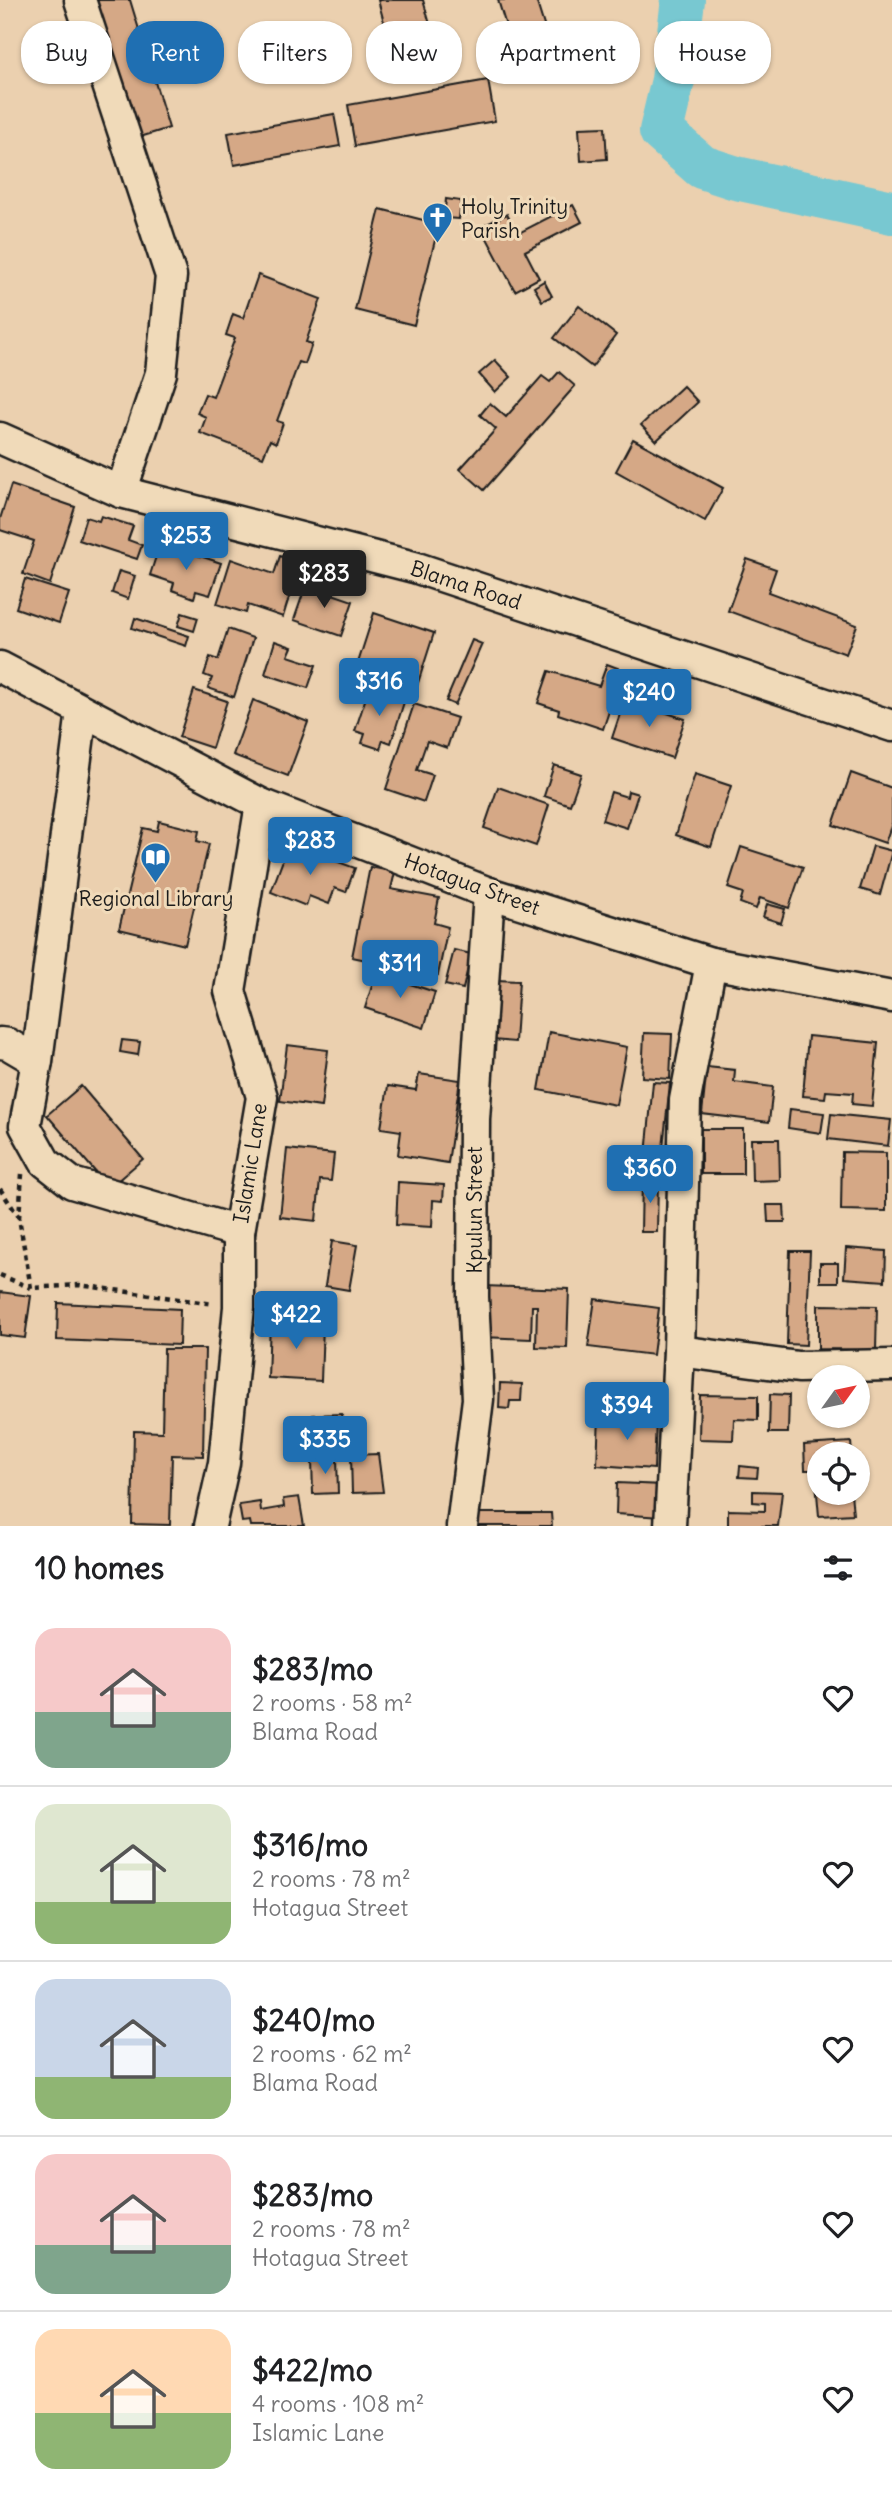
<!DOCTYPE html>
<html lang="en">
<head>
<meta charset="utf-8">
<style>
  body { margin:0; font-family:Delius,sans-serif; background:#f2f2f2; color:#202124; height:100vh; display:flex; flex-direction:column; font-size:26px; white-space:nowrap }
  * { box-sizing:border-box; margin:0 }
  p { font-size:23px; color:#757577 }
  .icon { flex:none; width:38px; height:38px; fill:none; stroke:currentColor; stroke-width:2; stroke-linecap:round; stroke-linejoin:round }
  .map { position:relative; height:1526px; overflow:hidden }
  .details { display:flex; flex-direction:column; background:#fff; flex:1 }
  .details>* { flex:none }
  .hud { position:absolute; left:21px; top:21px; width:850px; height:63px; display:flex; gap:14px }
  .needle { width:46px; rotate:57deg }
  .controls { position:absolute; left:807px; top:1365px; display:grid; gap:14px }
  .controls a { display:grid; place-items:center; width:63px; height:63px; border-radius:50%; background:#fff; box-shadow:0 2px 5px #0004; font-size:35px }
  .price { position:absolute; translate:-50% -60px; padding:0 16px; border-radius:7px; background:#1f6fb2; color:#fff; font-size:23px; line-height:46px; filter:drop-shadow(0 2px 4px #0008) }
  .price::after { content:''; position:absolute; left:50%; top:42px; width:21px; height:16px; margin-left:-10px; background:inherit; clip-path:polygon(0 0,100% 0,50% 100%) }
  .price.on { background:#222; color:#fff }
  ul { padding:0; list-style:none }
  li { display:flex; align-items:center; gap:21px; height:175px; padding:0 35px }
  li+li { border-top:2px solid #e0e0e0 }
  li span { display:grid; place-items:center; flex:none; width:196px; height:140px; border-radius:21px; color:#555 }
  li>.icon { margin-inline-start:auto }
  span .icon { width:84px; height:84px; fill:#fffc; stroke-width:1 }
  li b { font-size:30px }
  h2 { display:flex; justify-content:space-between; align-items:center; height:84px; padding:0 35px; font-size:30px }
  .pill { padding:0 24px; border-radius:28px; background:#fff; box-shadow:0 2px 5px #0004; font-size:24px; line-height:63px }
  .pill.on { background:#1f6fb2; color:#fff }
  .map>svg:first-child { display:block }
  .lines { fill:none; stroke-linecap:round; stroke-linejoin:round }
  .river { stroke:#78c8d1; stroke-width:44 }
  .building { fill:#d5a886; stroke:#1c1c1c; stroke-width:2 }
  .minor-casing { stroke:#1c1c1c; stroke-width:35 }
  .path { stroke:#1c1c1c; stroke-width:4.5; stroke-dasharray:5 5; stroke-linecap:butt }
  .minor { stroke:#f0dab9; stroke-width:30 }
  .labels { text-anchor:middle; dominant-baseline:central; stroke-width:6; stroke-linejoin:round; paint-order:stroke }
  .poi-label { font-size:21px; fill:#1c1c1c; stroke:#f0dab9; text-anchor:start }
  .street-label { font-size:21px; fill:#1c1c1c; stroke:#f0dab9 }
</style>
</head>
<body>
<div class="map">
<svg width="892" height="1526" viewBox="0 0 892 1526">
  <rect width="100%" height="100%" fill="#ebd0af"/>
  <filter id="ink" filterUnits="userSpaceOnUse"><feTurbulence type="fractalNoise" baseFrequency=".0143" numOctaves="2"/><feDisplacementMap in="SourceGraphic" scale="14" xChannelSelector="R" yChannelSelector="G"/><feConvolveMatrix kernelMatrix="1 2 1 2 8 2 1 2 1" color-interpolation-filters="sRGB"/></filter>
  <g filter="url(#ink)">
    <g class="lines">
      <path class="river" d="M683,0L673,80L661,131L702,167L736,178L892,212"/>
    </g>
    <g class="building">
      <path d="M95,0H130L169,128L137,138Z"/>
      <path d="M378,0H423L438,52L395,63Z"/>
      <path d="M498,0H536L558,70L523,81Z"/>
      <path d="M488,80L495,121L355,146L348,105Z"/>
      <path d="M334,114L340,146L234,165L228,133Z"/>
      <path d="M605,127L607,159L581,161L579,128Z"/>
      <path d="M446,199L461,201L459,219L444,218Z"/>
      <path d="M573,205L582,222L525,251L539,278L515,291L481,227L507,214L517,234Z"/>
      <path d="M380,209L439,224L414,325L355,310Z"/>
      <path d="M258,275L321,299L306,342L312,344L305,364L299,362L277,421L283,423L276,443L270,440L263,457L200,433L206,417L197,413L205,394L213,397L235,338L226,335L233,314L243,318Z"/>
      <path d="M544,281L552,296L542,301L534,287Z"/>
      <path d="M579,306L616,335L592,367L554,338Z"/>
      <path d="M495,360L511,377L495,392L479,374Z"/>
      <path d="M559,372L575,386L484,490L460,469L496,429L480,415L490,403L506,417L542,376L550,382Z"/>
      <path d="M683,386L698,402L656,441L641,425Z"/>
      <path d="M633,439L723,488L705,521L616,471Z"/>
      <path d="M11,485L75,507L50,584L23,574L34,541L0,530V519Z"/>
      <path d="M101,516L133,526L128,540L142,545L137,559L79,540L86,517L99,521Z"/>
      <path d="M159,547L183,555L185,551L221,563L210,595L196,591L194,598L172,590L174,583L150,575Z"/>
      <path d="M280,556L300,562L283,617L248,605L246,613L217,604L231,559L274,574Z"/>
      <path d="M747,559L776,569L768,592L857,625L846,654L728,611Z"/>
      <path d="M119,571L135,576L128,599L112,593Z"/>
      <path d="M25,579L69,593L59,623L16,608Z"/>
      <path d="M306,585L353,601L341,636L294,620Z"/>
      <path d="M182,613L198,618L194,631L178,626Z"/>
      <path d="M374,613L434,633L417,686L357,666Z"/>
      <path d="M135,618L189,636L186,646L132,628Z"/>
      <path d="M228,629L253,638L234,697L208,688L212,678L204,675L210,657L218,660Z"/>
      <path d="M472,640L482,644L455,705L446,701Z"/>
      <path d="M275,641L292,647L288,656L316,665L308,688L265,674Z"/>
      <path d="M607,664L623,670L603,729L558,714L559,710L538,703L549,671L599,686Z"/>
      <path d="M369,688L405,699L391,743L383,740L380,749L362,743L365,734L355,731Z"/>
      <path d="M194,690L227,701L212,748L179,737Z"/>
      <path d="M625,699L685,719L672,758L612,738Z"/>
      <path d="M253,700L308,722L288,776L233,755Z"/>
      <path d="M414,704L457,718L447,748L427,741L417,770L433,775L424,802L386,789Z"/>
      <path d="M554,765L581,774L570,805L544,796Z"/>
      <path d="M851,773L892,788V823L885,843L833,825Z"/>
      <path d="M695,774L731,786L711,847L676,835Z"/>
      <path d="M498,787L549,805L536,846L484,828Z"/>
      <path d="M628,791L638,794L627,828L602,820L611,792L627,797Z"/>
      <path d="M159,821L199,831L197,841L209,844L185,945L119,929L143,828L157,831Z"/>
      <path d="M289,844L355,868L346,892L335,888L329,904L309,896L306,906L271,892Z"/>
      <path d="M873,846L892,851L880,895L860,889Z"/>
      <path d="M741,847L803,867L789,908L760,898L756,909L740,903L743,893L728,888Z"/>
      <path d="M370,867L395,872L391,889L439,898L434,923L448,927L438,975L352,957Z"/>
      <path d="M767,904L785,909L781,923L763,917Z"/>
      <path d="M454,950L471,954L463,989L445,985Z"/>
      <path d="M376,973L435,992L424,1028L365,1008Z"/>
      <path d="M496,980L519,981L515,1042L493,1040Z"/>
      <path d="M549,1032L627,1047L616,1105L539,1090Z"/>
      <path d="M644,1033L672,1034L670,1079L642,1077Z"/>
      <path d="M808,1036L878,1043L872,1106L852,1104L853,1093L826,1091L825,1098L803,1096Z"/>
      <path d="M122,1040L140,1042L138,1055L120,1052Z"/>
      <path d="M287,1045L328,1050L321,1107L280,1101Z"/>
      <path d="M707,1067L735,1070L734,1082L773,1087L769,1122L702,1114Z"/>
      <path d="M419,1074L460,1080L448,1163L398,1155L401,1131L381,1128L388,1086L416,1090Z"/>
      <path d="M653,1082L670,1083L662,1157L646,1155Z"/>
      <path d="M81,1086L143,1159L109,1188L47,1115Z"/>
      <path d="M790,1109L824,1113L821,1133L788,1128Z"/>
      <path d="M831,1114L891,1120L888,1146L828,1139Z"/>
      <rect x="701" y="1129" width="42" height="45"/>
      <path d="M751,1139H779L780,1180L752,1181Z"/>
      <path d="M287,1149L334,1154L331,1181L320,1180L316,1221L280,1217Z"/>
      <path d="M842,1152L886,1153V1211L841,1210Z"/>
      <path d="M642,1178H658L657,1232H641Z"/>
      <path d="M398,1182L444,1185L443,1201L433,1200L432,1227L396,1225Z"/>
      <path d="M767,1205H784L785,1222H768Z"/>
      <path d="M332,1241L357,1245L349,1290L325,1286Z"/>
      <path d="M846,1248L886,1251L885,1281L844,1278Z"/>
      <path d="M790,1251H810L806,1345L787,1344Z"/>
      <rect x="820" y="1263" width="18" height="19"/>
      <path d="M484,1286L569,1289L567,1348L536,1347L537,1306H532L531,1339L482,1337Z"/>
      <path d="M0,1292L31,1296L25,1338L0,1335Z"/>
      <path d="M595,1299L659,1308L653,1355L588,1347Z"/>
      <path d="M58,1303L180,1309L179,1345L57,1340Z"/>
      <path d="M818,1305L877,1306L876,1350L818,1349Z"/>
      <path d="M270,1321L323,1324L321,1381L268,1378Z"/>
      <path d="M164,1349H205L203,1456L172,1455L170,1525L132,1524L134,1431L162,1432Z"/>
      <path d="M500,1383L522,1384L521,1401H510L509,1409L499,1408Z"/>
      <path d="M770,1394L789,1395L788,1433H769Z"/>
      <path d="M700,1395L758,1396V1420L734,1419L733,1440L699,1439Z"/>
      <path d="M342,1414L344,1454L315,1455L313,1415Z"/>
      <path d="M599,1416L656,1420L654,1469L597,1465Z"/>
      <path d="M851,1442L852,1454H819V1470H805L804,1445Z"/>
      <path d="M378,1454L383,1492L352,1493L351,1455Z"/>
      <path d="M337,1458L338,1493L313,1494L312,1459Z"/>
      <path d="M740,1466L758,1468L757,1478L739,1477Z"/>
      <path d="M816,1482H819V1493H851L853,1514L819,1516Z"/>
      <path d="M617,1483L663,1485L662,1517L616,1514Z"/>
      <path d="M753,1491L782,1492L778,1526H728V1510L765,1511V1503L753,1502Z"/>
      <path d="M299,1497L304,1526H251L250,1521L242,1522L239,1505L260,1502L261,1511L284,1507L283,1499Z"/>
      <path d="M476,1513H551L552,1526H477Z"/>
    </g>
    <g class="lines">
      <defs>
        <g id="minor">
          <path d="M80,0L171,276L161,373L121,492"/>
          <path d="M0,438L121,492L414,567L892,726"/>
          <path d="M0,667L261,804L489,893L711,963L892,997"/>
          <path d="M82,711L37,1061L25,1126L45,1162L72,1183L239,1232"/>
          <path d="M0,1043L8,1044L37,1061"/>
          <path d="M679,1351L798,1367L892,1365"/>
          <path d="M210,1526L224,1463L239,1307V1232L262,1097L230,991L261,804"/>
          <path d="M462,1526L478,1399L473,1297L474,1119L489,893"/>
          <path d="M670,1526L679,1351L685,1100L711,963"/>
        </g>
      </defs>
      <use href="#minor" class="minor-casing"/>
      <g class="path">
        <path d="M22,1174L19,1218L31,1288L79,1285L214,1304"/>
        <path d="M0,1189L19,1217"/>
        <path d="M0,1275L31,1288"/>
      </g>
      <use href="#minor" class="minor"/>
    </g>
  </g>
  <defs>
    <symbol id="church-pin" viewBox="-11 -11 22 30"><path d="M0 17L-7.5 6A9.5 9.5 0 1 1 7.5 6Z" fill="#1f6fb2" stroke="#f0dab9"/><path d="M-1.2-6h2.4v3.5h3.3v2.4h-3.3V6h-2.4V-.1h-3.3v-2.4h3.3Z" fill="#fff"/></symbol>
    <symbol id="library-pin" viewBox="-11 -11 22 30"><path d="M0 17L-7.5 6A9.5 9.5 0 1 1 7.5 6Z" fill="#1f6fb2" stroke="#f0dab9"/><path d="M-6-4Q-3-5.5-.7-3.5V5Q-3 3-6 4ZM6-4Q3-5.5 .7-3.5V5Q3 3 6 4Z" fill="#fff"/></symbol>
  </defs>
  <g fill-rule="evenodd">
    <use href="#church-pin" x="420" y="200" width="35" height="47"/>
    <use href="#library-pin" x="138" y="840" width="35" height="47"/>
  </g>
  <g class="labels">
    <g class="poi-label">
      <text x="461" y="206">Holy Trinity<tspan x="461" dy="24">Parish</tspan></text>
      <text x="156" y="898" text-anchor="middle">Regional Library</text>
    </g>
    <g class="street-label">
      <text transform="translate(466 585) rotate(18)">Blama Road</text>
      <text transform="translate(472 884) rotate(20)">Hotagua Street</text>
      <text transform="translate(250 1163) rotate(-81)">Islamic Lane</text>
      <text transform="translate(474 1210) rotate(-90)">Kpulun Street</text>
    </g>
  </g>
</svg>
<div class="controls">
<a><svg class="needle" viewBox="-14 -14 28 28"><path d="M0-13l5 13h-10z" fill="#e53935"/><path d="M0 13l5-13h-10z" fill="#757577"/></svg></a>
<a><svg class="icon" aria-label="locate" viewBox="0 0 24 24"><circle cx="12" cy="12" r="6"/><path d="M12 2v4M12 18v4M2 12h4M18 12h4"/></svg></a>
</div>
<b class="price" style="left:186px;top:572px">$253</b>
<b class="price on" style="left:324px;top:610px">$283</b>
<b class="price" style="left:379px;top:718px">$316</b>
<b class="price" style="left:649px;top:729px">$240</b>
<b class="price" style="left:310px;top:877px">$283</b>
<b class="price" style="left:400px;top:1000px">$311</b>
<b class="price" style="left:650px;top:1205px">$360</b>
<b class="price" style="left:296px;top:1351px">$422</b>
<b class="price" style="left:627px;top:1442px">$394</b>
<b class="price" style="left:325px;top:1476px">$335</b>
<div class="hud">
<a class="pill">Buy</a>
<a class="pill on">Rent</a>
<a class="pill">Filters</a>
<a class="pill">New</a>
<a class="pill">Apartment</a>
<a class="pill">House</a>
</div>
</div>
<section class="details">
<h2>10 homes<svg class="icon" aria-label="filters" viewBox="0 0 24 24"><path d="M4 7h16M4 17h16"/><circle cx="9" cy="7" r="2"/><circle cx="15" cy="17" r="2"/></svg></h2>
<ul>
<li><span style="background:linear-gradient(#f6c9c9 60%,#7fa58c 0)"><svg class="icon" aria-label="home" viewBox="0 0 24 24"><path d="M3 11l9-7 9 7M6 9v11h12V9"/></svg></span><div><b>$283/mo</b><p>2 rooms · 58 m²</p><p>Blama Road</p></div><svg class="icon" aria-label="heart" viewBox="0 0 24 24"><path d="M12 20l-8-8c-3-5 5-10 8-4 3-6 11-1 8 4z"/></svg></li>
<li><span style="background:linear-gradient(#dfe7d0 70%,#8fb573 0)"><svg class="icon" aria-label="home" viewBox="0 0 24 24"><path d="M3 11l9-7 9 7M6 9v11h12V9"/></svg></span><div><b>$316/mo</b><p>2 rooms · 78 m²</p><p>Hotagua Street</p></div><svg class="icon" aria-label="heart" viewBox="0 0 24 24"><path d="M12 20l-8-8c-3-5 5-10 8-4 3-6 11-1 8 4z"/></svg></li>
<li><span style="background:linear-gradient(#c9d6e8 70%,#8fb573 0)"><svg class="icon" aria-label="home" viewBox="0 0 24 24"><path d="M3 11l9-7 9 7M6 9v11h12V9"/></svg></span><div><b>$240/mo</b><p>2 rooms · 62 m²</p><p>Blama Road</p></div><svg class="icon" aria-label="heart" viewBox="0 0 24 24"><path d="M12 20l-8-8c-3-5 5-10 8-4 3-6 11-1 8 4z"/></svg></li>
<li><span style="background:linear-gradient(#f6c9c9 65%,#7fa58c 0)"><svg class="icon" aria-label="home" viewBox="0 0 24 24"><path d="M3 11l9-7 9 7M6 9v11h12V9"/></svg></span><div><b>$283/mo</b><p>2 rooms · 78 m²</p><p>Hotagua Street</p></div><svg class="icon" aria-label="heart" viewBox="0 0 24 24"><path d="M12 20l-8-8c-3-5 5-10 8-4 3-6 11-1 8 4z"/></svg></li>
<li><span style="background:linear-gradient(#ffd9b3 60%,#8fb573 0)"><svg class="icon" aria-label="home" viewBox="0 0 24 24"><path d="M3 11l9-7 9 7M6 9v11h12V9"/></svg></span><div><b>$422/mo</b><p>4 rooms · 108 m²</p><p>Islamic Lane</p></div><svg class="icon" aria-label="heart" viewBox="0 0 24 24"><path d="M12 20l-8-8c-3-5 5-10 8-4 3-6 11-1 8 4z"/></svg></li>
</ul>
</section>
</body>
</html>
